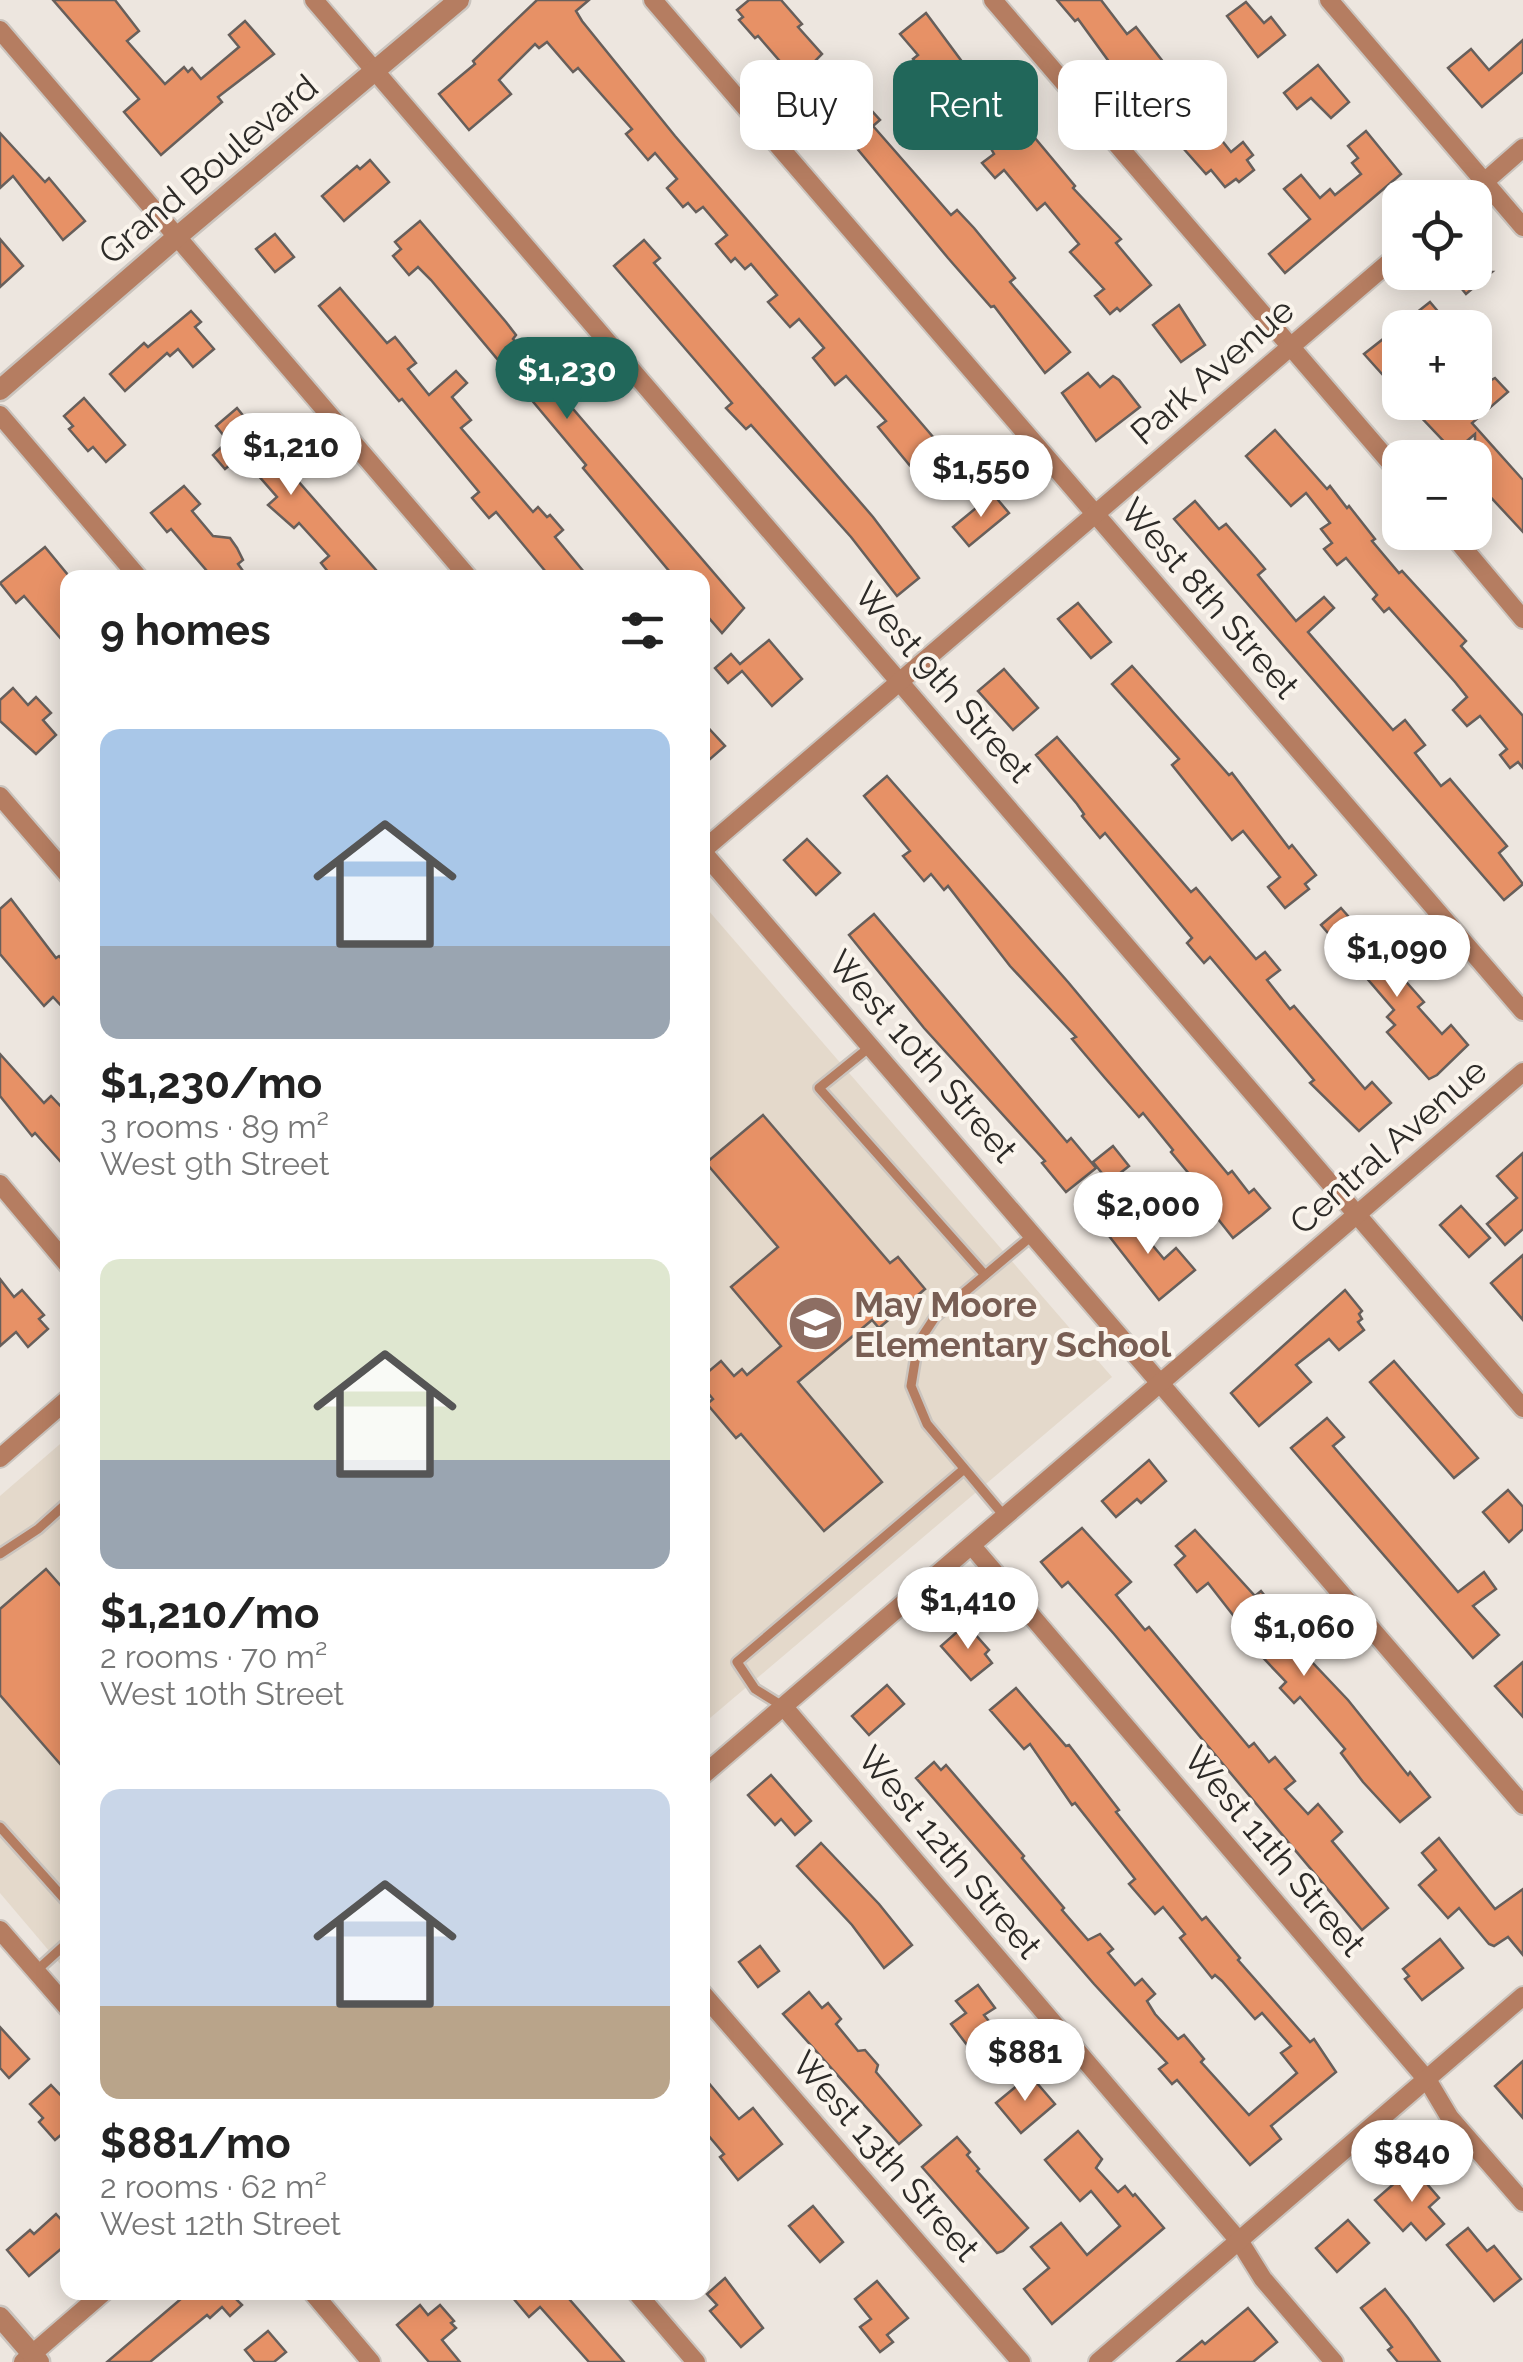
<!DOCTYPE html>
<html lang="en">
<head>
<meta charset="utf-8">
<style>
  body { margin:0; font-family:Raleway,sans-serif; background:#f6f6f6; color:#222; height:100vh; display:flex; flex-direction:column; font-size:38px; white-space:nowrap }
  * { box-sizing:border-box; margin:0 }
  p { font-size:32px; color:#767676 }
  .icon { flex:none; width:55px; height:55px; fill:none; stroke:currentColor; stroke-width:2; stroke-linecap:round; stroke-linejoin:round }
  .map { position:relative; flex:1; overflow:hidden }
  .drawer { position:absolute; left:60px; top:570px; width:650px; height:1730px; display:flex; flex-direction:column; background:#fff; border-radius:20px; box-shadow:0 5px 25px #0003 }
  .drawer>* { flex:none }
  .banner { position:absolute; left:740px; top:60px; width:632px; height:90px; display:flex; gap:20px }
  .controls { position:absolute; left:1382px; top:180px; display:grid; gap:20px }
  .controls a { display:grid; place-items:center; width:110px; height:110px; border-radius:20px; background:#fff; box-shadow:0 5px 25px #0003; font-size:50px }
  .price { position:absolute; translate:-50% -85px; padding:0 22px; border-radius:35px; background:#fff; color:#222; font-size:32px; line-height:65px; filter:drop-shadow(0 2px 5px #0008) }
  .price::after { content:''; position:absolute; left:50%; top:60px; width:30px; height:22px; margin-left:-15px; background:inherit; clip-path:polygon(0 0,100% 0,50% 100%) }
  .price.selected { background:#21675a; color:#fff }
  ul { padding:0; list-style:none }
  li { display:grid; align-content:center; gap:20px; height:530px; padding:0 40px }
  li span { display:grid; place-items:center; height:310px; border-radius:20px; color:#555 }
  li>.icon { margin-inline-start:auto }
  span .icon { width:180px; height:180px; fill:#fffc; stroke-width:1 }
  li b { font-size:42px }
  h2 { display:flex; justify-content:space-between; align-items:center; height:120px; padding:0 40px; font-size:42px }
  .pill { padding:0 35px; border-radius:20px; background:#fff; box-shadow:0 5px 25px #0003; font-size:35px; line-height:90px }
  .pill.selected { background:#21675a; color:#fff }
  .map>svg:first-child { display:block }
  .built { fill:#e4d9cb }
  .building { fill:#e79166; stroke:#675f5b; stroke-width:2.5 }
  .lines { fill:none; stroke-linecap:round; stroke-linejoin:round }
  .service-casing { stroke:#cac4be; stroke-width:14 }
  .minor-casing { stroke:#cac4be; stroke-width:22 }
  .tertiary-casing { stroke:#cac4be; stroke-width:25 }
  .service { stroke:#b57d61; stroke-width:9 }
  .minor { stroke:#b57d61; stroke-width:18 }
  .tertiary { stroke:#b57d61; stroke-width:20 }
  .labels { text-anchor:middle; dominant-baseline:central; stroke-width:8; stroke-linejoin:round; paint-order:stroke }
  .street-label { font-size:35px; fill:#2d2b28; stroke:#faf4ec }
  .education-label { font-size:35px; font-weight:bold; fill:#785e54; stroke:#faf4ec; text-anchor:start }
</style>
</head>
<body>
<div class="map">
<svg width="1523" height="2362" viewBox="0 0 1523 2362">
  <rect width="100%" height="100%" fill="#ede6df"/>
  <g class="built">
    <path d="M702,903L1112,1377L703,1724H702Z"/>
    <path d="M67,1438V1972L0,1893V1496Z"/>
  </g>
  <g class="building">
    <path d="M53,0H115L139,31L127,41L165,84L184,67L188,72L192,68L201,79L239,47L229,35L245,21L274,54L218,97L222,102L161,155L124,112L139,99Z"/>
    <path d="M537,0H589L576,11L582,21L675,136L964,473L935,496L878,427L886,421L846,376L835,385L813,358L824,348L799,319L790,327L768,302L777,295L751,264L745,269L735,258L731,262L716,244L727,235L703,207L696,212L688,203L683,207L667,188L677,179L655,153L648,160L626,134L632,129L578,68L573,72L547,42L539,48L535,44L499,80L511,94L469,130L439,94L475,64L473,61Z"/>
    <path d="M749,0H781L802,24L798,27L822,54L815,61L855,104L861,99L880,120L873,126L951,215L957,210L974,228L1015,278L1010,282L1070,352L1045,373L994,306L991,307L948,258L835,122L789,76L791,74L758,36L755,38L739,20L743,17L737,10Z"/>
    <path d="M1057,0H1101L1127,34L1136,27L1168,68L1171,66L1184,82L1176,89L1191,108L1185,113L1207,140L1216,133L1231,152L1243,142L1253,155L1247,160L1254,170L1239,182L1236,179L1225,187L1211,170L1206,174L1145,105L1149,102L1123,69L1118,74L1078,19L1075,21Z"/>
    <path d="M1246,2L1264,23L1271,17L1285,35L1258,57L1227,16Z"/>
    <path d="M926,13L969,71L973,67L995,92L992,95L1017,123L1020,120L1075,186L1073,188L1121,239L1116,243L1151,285L1120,311L1117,308L1110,314L1095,296L1104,289L1070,252L1079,244L1045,203L1037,210L1004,170L995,178L982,163L994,154L990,147L946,95L937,103L910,70L917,64L913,59L918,55L900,34Z"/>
    <path d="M1523,40V72L1482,107L1448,68L1471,49L1489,70Z"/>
    <path d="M1318,65L1349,102L1331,118L1311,98L1297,109L1284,93Z"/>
    <path d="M1366,131L1401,174L1285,273L1269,254L1310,219L1284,189L1301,175L1320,198L1330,189L1335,195L1361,174L1352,163L1358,158L1348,146Z"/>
    <path d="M0,133L45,182L49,178L85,221L63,240L13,176L0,188Z"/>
    <path d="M370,160L389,182L344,221L322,196L357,166L360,169Z"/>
    <path d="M420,221L506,322L516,335L513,339L744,608L722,633L702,610V578H675L583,468L586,465L431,280L418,267L409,275L393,256L401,249L395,242Z"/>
    <path d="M275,234L294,257L275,272L256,249Z"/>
    <path d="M0,239L23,266L0,287Z"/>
    <path d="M644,240L660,258L654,263L873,517L919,578L897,596L851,537L751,425L746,429L726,408L732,403L614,266Z"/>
    <path d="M1448,272H1492L1466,294Z"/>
    <path d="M340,288L387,343L395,337L416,363L408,369L429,395L456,371L467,383L452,397L471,420L461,428L533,512L538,507L547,517L550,515L563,530L555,537L589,578H551L496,512L489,518L472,498L479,492L402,399L399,401L319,306Z"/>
    <path d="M1430,302L1452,328H1400V394L1364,354Z"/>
    <path d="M1179,305L1205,345L1181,362L1153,325Z"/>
    <path d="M191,311L201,322L195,327L214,349L193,367L178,349L170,356L167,353L125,391L110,374L144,343L148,347Z"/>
    <path d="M1088,373L1100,387L1113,376L1119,380L1140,407L1096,441L1062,393Z"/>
    <path d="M1495,378L1508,392L1472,423L1523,480V532L1484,490L1486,488L1475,476V434L1454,452L1418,414L1432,402H1475V389Z"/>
    <path d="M84,398L125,445L106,462L93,447L88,451L69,429L73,426L64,416Z"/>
    <path d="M237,408L270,449L383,578H333L321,563L329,556L299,523L294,528L268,505L277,497L250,466L244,472L235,461L225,469L213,455L228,441L216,426Z"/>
    <path d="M1275,430L1327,489L1330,486L1347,508L1349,506L1375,539L1372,541L1399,573L1402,571L1466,641L1461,646L1523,716V768L1518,762L1510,768L1500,755L1507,749L1480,716L1467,726L1453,710L1467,697L1455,682L1389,608L1384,612L1373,599L1377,595L1346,558L1337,565L1324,549L1332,543L1321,529L1330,523L1306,493L1291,506L1246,456Z"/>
    <path d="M184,486L200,504L192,511L213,536L230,538L237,548L243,560L238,564L248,578H213L171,529L167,532L151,513Z"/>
    <path d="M993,494L1009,513L969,546L953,527Z"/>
    <path d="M1195,501L1219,529L1226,524L1254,556L1265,569L1258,575L1296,621L1324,597L1334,608L1308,632L1393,730L1405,720L1425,745L1415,753L1441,786L1450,779L1507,846L1499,853L1523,884L1504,900L1174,519Z"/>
    <path d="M45,547L68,575V647L24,596L16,603L0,583Z"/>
    <path d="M1078,603L1111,642L1091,658L1058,619Z"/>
    <path d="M769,640L802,679L772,706L742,671L728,683L715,668L731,654L740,664Z"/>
    <path d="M1132,666L1229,775L1232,773L1289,848L1292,845L1316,875L1305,884L1309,889L1285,908L1268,887L1280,877L1243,831L1232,840L1172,765L1179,759L1112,684Z"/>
    <path d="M1004,669L1038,708L1013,730L978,691Z"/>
    <path d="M13,688L28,705L36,697L51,713L43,720L56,735L36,754L0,721V700Z"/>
    <path d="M702,721L725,746L702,766Z"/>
    <path d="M1057,737L1191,892L1196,888L1256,959L1265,952L1280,970L1267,980L1290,1009L1294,1006L1365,1089L1372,1082L1391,1103L1359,1131L1310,1083L1314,1080L1210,957L1204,963L1187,943L1192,938L1105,833L1100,838L1082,816L1084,814L1077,804L1036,755Z"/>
    <path d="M887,776L1068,982L1228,1174L1232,1171L1249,1193L1254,1189L1270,1208L1262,1215L1233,1238L1214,1214L1219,1210L1171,1152L1173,1150L1143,1113L1139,1117L1105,1078L1072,1039L1076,1037L1010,966L948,886L944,890L931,874L924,881L903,856L910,851L864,796Z"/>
    <path d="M807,839L840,873L816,895L784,860Z"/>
    <path d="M11,899L56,958L59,956L68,965V1013L53,997L44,1006L0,954V909Z"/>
    <path d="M1341,908L1424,1002L1418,1007L1442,1034L1451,1025L1468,1045L1437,1075L1429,1079L1387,1032L1395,1025L1387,1017L1394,1010L1321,925Z"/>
    <path d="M874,914L1067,1142L1071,1138L1096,1168L1066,1192L1042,1163L1045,1161L924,1028L849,935Z"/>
    <path d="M0,1054L44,1103L51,1096L68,1114V1170L35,1133L32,1136L0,1096Z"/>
    <path d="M763,1115L890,1263L898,1257L925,1289L879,1328L872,1320L798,1382L882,1482L824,1531L741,1434L736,1438L707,1404L713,1399L702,1386V1377L721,1361L734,1376L742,1369L747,1375L781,1346L731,1287L778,1247L706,1163Z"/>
    <path d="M1113,1146L1129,1166L1109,1182L1093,1162Z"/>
    <path d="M1523,1153V1229L1505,1245L1487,1224L1517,1198L1497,1176Z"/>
    <path d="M1461,1206L1490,1238L1469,1257L1440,1225Z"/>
    <path d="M1123,1210L1164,1259L1176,1248L1195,1270L1159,1300L1102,1227Z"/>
    <path d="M1523,1255V1320L1491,1283Z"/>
    <path d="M0,1279L14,1297L22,1290L44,1315L39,1319L48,1329L28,1347L16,1332L0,1346Z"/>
    <path d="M1345,1290L1362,1311L1359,1314L1362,1319L1358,1322L1364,1330L1339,1350L1329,1339L1296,1365L1311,1382L1259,1426L1231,1393Z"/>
    <path d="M1394,1361L1478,1458L1454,1478L1370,1382Z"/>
    <path d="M1327,1418L1344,1437L1333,1446L1458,1592L1484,1572L1496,1589L1473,1606L1499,1635L1473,1658L1291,1448Z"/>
    <path d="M1149,1460L1166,1481L1141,1503L1137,1499L1116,1517L1102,1501Z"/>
    <path d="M1508,1490L1523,1507V1529L1509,1542L1483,1512Z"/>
    <path d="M1082,1528L1131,1582L1116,1595L1145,1630L1149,1627L1249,1747L1254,1743L1269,1762L1275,1757L1295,1781L1285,1789L1308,1814L1318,1804L1342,1832L1332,1841L1388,1908L1362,1930L1114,1634L1068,1582L1062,1587L1041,1562Z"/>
    <path d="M1195,1530L1255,1596L1261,1591L1282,1617L1275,1623L1348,1700L1408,1775L1410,1772L1430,1797L1400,1822L1363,1782L1341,1753L1345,1749L1300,1697L1294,1703L1280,1688L1286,1682L1235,1628L1240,1624L1208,1583L1197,1592L1175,1565L1185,1556L1176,1546Z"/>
    <path d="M46,1569L68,1594V1773L0,1695V1609Z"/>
    <path d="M966,1624L989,1650L985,1654L992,1663L971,1680L941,1646Z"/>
    <path d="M1523,1662V1717L1495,1686Z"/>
    <path d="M887,1685L904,1704L869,1735L852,1716Z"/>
    <path d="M1016,1688L1066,1746L1069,1745L1119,1810L1116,1812L1202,1920L1206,1917L1240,1958L1238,1960L1310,2042L1314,2039L1336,2072L1271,2126L1281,2139L1250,2165L1177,2080L1172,2084L1159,2069L1167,2063L1094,1984L916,1778L934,1762L941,1770L946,1765L1024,1856L1022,1858L1064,1908L1062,1910L1088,1940L1100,1934L1113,1949L1108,1953L1135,1985L1142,1979L1155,1994L1147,2001L1155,2014L1178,2039L1184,2035L1204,2059L1201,2062L1249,2115L1297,2073L1281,2053L1291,2046L1262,2013L1255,2019L1222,1981L1215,1975L1212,1978L1180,1938L1185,1934L1163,1907L1155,1914L1129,1884L1135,1879L1075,1803L1072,1805L1030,1744L1024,1749L990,1710Z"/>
    <path d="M771,1775L811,1821L795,1835L781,1819L775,1825L748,1795Z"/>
    <path d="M1439,1838L1495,1909L1523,1889V1955L1508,1937L1494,1946L1489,1944L1459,1908L1448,1918L1419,1885L1436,1870L1422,1853Z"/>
    <path d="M821,1843L879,1904L912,1945L884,1968L852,1925L797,1866Z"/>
    <path d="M1440,1939L1463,1968L1422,2000L1405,1979L1409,1976L1403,1969Z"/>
    <path d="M760,1946L779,1971L758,1987L739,1962Z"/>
    <path d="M978,1985L995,2008L984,2015L992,2025L967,2045L951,2024L966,2013L956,2001Z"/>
    <path d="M809,1992L822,2008L828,2003L841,2019L836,2024L858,2051L865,2050L878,2065L876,2072L921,2125L899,2144L783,2014Z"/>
    <path d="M0,2027L29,2059L9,2078L0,2068Z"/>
    <path d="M1523,2061V2118L1495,2086Z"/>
    <path d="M702,2075L739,2119L753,2108L782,2144L738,2180L720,2157L724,2154L702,2128Z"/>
    <path d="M1030,2075L1055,2104L1021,2133L996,2103Z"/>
    <path d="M51,2085L68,2103V2129L55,2140L39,2122L43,2118L30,2104Z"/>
    <path d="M1078,2131L1102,2159L1096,2168L1118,2192L1125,2186L1133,2196L1135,2194L1164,2228L1052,2324L1024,2289L1049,2268L1031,2247L1061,2223L1087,2255L1120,2226L1091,2191L1080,2201L1045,2160Z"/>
    <path d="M957,2137L970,2152L967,2155L979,2169L977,2171L1028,2228L1003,2251L997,2253L922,2167Z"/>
    <path d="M1415,2170L1439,2198L1429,2207L1444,2224L1426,2240L1411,2223L1403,2231L1375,2200L1397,2181L1400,2184Z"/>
    <path d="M813,2206L843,2242L820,2262L789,2226Z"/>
    <path d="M56,2214L68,2227V2243L29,2276L7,2250L30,2230L34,2234Z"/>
    <path d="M1348,2220L1369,2243L1337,2272L1316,2248Z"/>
    <path d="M1468,2228L1487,2251L1494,2246L1521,2279L1494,2301L1447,2245Z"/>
    <path d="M725,2278L763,2328L741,2347L710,2311L717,2305L707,2294Z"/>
    <path d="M877,2281L908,2318L887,2335L893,2342L880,2352L860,2327L871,2319L855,2299Z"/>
    <path d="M1385,2289L1408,2318L1440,2362H1398L1388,2350L1392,2347L1361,2308Z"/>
    <path d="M189,2292H239L234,2297L242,2305L230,2316L222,2307L210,2318L207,2315L150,2362H107Z"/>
    <path d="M508,2292H563L624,2362H589L540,2307L529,2317Z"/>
    <path d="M420,2305L428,2315L440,2305L454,2321L451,2323L456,2328L442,2340L460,2362H429L397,2325Z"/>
    <path d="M1248,2308L1277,2342L1253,2362H1177L1202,2341L1205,2344Z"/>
    <path d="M268,2331L286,2352L274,2362H255L245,2350Z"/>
  </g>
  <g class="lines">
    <defs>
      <g id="service">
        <path d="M871,1046L819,1088L985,1275"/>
        <path d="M1005,1517L927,1424L911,1386L918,1343L935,1317L1034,1234"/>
        <path d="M0,1554L38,1529L68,1502"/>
        <path d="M784,1707L755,1689L737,1662L963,1470"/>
        <path d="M0,1827L68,1903"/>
        <path d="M36,1971L68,1942"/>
      </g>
      <g id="minor">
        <path d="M314,0L1523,1408"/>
        <path d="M653,0L1523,1011"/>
        <path d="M993,0L1400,474"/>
        <path d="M1329,0L1523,227"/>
        <path d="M0,30L469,578"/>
        <path d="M1466,198L1523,148"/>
        <path d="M0,415L139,578"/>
        <path d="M1450,532L1523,619"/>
        <path d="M0,796L68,875"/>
        <path d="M702,851L1523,1805"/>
        <path d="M702,851L1400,253"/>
        <path d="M0,1184L68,1265"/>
        <path d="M0,1458L68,1399"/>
        <path d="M972,1546L1428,2081L1450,2118L1523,2202"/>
        <path d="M784,1707L1240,2242L1263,2279L1334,2362"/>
        <path d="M702,1776L1523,1072"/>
        <path d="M0,1930L68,2008"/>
        <path d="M702,1993L1021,2362"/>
        <path d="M312,2292L371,2362"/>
        <path d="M636,2292L696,2362"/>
        <path d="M23,2362L104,2292"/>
        <path d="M1098,2362L1523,1996"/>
      </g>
      <g id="tertiary">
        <path d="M0,390L178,236L459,0"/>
        <path d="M0,2317L39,2362"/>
      </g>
    </defs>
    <use href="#service" class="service-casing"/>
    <use href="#minor" class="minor-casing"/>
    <use href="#tertiary" class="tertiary-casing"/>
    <use href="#service" class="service"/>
    <use href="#minor" class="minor"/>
    <use href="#tertiary" class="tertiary"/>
  </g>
  <defs>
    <symbol id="school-disc" viewBox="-11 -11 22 22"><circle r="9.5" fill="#8d6e63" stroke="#faf4ec"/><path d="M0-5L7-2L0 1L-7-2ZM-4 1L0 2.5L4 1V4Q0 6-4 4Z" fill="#fff"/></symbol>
  </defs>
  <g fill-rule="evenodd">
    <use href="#school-disc" x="784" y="1292" width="63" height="63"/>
  </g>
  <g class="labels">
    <g class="street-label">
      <text transform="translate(208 169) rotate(-40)">Grand Boulevard</text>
      <text transform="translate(1212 371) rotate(-41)">Park Avenue</text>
      <text transform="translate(1210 598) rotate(49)">West 8th Street</text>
      <text transform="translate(944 682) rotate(49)">West 9th Street</text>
      <text transform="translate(923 1056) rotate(49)">West 10th Street</text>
      <text transform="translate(1388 1146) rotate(-41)">Central Avenue</text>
      <text transform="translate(1275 1851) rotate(50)">West 11th Street</text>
      <text transform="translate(950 1852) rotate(50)">West 12th Street</text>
      <text transform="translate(886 2156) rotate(49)">West 13th Street</text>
    </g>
    <g class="education-label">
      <text x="854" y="1304">May Moore<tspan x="854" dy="40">Elementary School</tspan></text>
    </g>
  </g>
</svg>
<div class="controls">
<a><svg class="icon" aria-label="locate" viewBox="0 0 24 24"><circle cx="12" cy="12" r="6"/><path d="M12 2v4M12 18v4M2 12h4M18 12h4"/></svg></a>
<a>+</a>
<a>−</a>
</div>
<b class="price selected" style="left:567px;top:422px">$1,230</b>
<b class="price" style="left:291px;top:498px">$1,210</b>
<b class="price" style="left:981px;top:520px">$1,550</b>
<b class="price" style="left:1397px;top:1000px">$1,090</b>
<b class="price" style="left:1148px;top:1257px">$2,000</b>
<b class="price" style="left:968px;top:1652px">$1,410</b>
<b class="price" style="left:1304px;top:1679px">$1,060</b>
<b class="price" style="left:1025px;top:2104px">$881</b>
<b class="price" style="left:1412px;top:2205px">$840</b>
<div class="banner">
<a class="pill">Buy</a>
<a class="pill selected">Rent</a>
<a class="pill">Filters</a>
</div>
<section class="drawer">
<h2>9 homes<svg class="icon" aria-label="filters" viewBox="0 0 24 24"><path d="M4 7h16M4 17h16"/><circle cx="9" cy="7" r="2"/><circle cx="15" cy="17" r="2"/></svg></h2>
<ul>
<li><span style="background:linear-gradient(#a9c7e8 70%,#9aa5b1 0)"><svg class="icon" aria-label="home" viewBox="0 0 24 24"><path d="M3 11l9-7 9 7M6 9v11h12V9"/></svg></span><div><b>$1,230/mo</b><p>3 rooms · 89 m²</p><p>West 9th Street</p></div></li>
<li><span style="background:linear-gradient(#dfe7d0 65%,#9aa5b1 0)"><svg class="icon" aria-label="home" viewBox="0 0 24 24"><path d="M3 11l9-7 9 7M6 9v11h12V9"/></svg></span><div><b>$1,210/mo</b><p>2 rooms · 70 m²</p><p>West 10th Street</p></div></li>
<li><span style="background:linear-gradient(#c9d6e8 70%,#b9a48a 0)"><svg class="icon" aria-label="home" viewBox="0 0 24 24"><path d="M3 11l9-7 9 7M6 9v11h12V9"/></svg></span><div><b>$881/mo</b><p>2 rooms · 62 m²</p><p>West 12th Street</p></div></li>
</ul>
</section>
</div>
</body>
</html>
